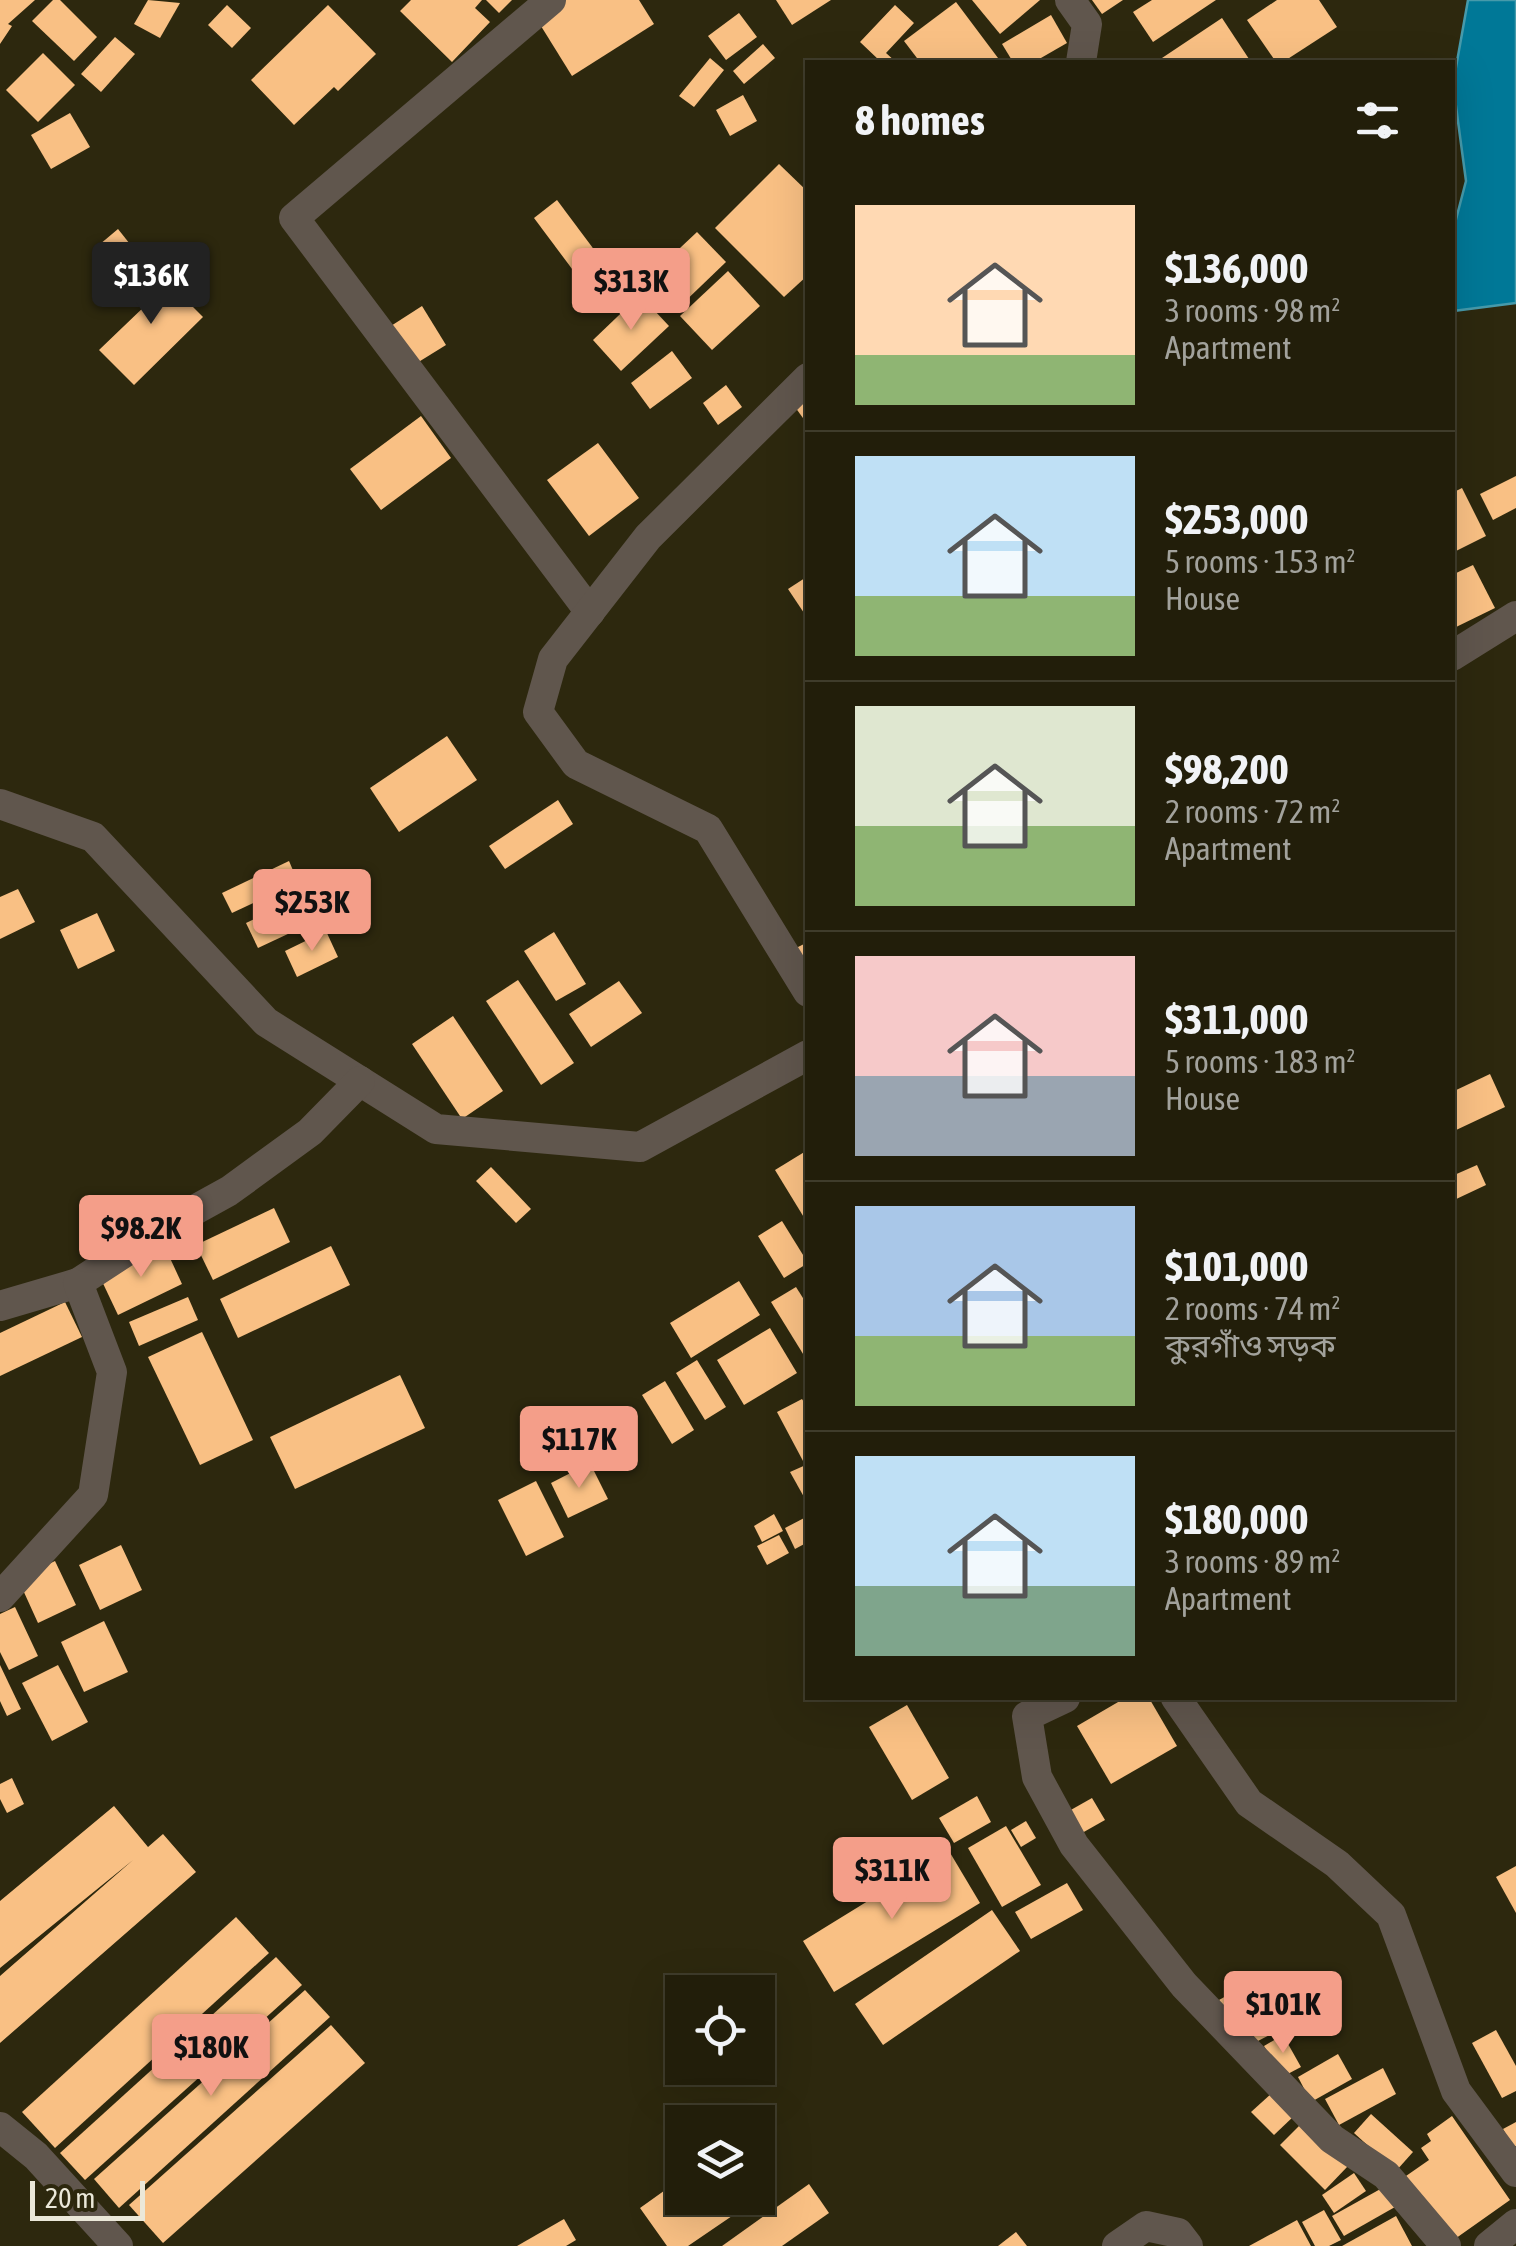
<!DOCTYPE html>
<html lang="en">
<head>
<meta charset="utf-8">
<style>
  body { margin:0; font-family:"Asap Condensed","Noto Sans Bengali",sans-serif; background:#2a2713; color:#f1f3f6; height:100vh; display:flex; flex-direction:column; font-size:38px; white-space:nowrap }
  * { box-sizing:border-box; margin:0 }
  p { font-size:32px; color:#a2a29c }
  .icon { flex:none; width:55px; height:55px; fill:none; stroke:currentColor; stroke-width:2; stroke-linecap:round; stroke-linejoin:round }
  .map { position:relative; flex:1; overflow:hidden }
  .sheet { position:absolute; left:805px; top:60px; width:650px; height:1640px; display:flex; flex-direction:column; background:#221e0a; border-radius:0px; box-shadow:0 10px 40px #0002,0 0 0 2px #3f3c2b }
  .sheet>* { flex:none }
  .tools { position:absolute; left:665px; top:1975px; display:grid; gap:20px }
  .tools a { display:grid; place-items:center; width:110px; height:110px; border-radius:0px; background:#221e0a; box-shadow:0 10px 40px #0002,0 0 0 2px #3f3c2b; font-size:50px }
  .scale { position:absolute; left:30px; bottom:25px; width:115px; box-sizing:border-box; padding-left:10px; border:5px solid #ebe8d9; border-top:0; font-size:28px; line-height:35px; white-space:nowrap; color:#ebe8d9; -webkit-text-stroke:8px #2d280e; paint-order:stroke }
  .price { position:absolute; translate:-50% -85px; padding:0 22px; border-radius:10px; background:#f49e89; color:#111; font-size:32px; line-height:65px; filter:drop-shadow(0 2px 5px #0008) }
  .price::after { content:''; position:absolute; left:50%; top:60px; width:30px; height:22px; margin-left:-15px; background:inherit; clip-path:polygon(0 0,100% 0,50% 100%) }
  .price.active { background:#222; color:#fff }
  ul { padding:0; list-style:none }
  li { display:flex; align-items:center; gap:30px; height:250px; padding:0 50px }
  li+li { border-top:2px solid #3f3c2b }
  li span { display:grid; place-items:center; flex:none; width:280px; height:200px; border-radius:0px; color:#555 }
  li>.icon { margin-inline-start:auto }
  span .icon { width:120px; height:120px; fill:#fffc; stroke-width:1 }
  li b { font-size:42px }
  h2 { display:flex; justify-content:space-between; align-items:center; height:120px; padding:0 50px; font-size:42px }
  .map>svg:first-child { display:block }
  .water { fill:#007897; stroke:#469aab; stroke-width:2.5 }
  .building { fill:#f9c084 }
  .lines { fill:none; stroke-linecap:round; stroke-linejoin:round }
  .minor { stroke:#60564d; stroke-width:30 }
</style>
</head>
<body>
<div class="map">
<svg width="1516" height="2246" viewBox="0 0 1516 2246">
  <rect width="100%" height="100%" fill="#2d280e"/>
  <path class="water" d="M1468,0H1516V303L1453,311V231L1466,181L1453,84Z"/>
  <g class="building">
    <path d="M0,0H35L8,24L12,26L0,44Z"/>
    <path d="M53,0H60L97,37L74,61L32,21Z"/>
    <path d="M148,0L180,3L160,38L134,24Z"/>
    <path d="M411,0H482L475,8L490,22L452,62L400,11Z"/>
    <path d="M486,0H512L499,13Z"/>
    <path d="M565,0H639L654,24L572,76L536,18Z"/>
    <path d="M776,0H831L792,25Z"/>
    <path d="M972,0H1040L1000,34Z"/>
    <path d="M1092,0H1123L1102,14Z"/>
    <path d="M1152,0H1216L1153,42L1133,12Z"/>
    <path d="M1277,0H1319L1337,27L1283,62H1276L1247,20Z"/>
    <path d="M956,2L1001,62H920L904,41Z"/>
    <path d="M227,5L251,28L232,48L208,25Z"/>
    <path d="M328,5L376,54L338,91L334,87L294,125L251,80Z"/>
    <path d="M895,5L914,23L886,53L896,62H878L880,61L860,42Z"/>
    <path d="M739,13L757,37L726,60L708,36Z"/>
    <path d="M1051,15L1067,43L1034,62H1013L1002,44Z"/>
    <path d="M1222,18L1251,62H1161L1159,60Z"/>
    <path d="M115,37L135,54L101,92L81,74Z"/>
    <path d="M763,44L775,58L744,84L733,71Z"/>
    <path d="M43,53L75,85L38,122L6,90Z"/>
    <path d="M710,58L724,70L694,107L679,96Z"/>
    <path d="M743,95L757,121L730,136L716,110Z"/>
    <path d="M70,113L90,147L51,169L31,135Z"/>
    <path d="M779,164L808,192V275L784,297L715,228Z"/>
    <path d="M557,200L616,279L593,297L534,218Z"/>
    <path d="M118,229L145,263L120,283L93,250Z"/>
    <path d="M697,232L726,262L675,311L646,280Z"/>
    <path d="M150,264L203,317L134,385L99,350L148,303L129,284Z"/>
    <path d="M728,271L760,306L712,350L680,316Z"/>
    <path d="M640,295L669,326L621,371L593,340Z"/>
    <path d="M422,306L446,345L404,371L380,333Z"/>
    <path d="M672,351L692,378L650,409L631,383Z"/>
    <path d="M726,385L742,407L718,425L703,403Z"/>
    <path d="M808,399V425L795,407Z"/>
    <path d="M421,416L451,458L381,510L350,469Z"/>
    <path d="M598,443L639,498L589,536L547,480Z"/>
    <path d="M1516,476V508L1493,520L1480,494Z"/>
    <path d="M1462,488L1486,536L1452,553V493Z"/>
    <path d="M1473,565L1495,608L1452,629V575Z"/>
    <path d="M808,576V619L788,589Z"/>
    <path d="M447,736L477,780L399,832L370,788Z"/>
    <path d="M558,800L573,824L505,869L489,846Z"/>
    <path d="M289,861L298,882L232,913L222,893Z"/>
    <path d="M18,889L35,922L0,939V897Z"/>
    <path d="M312,892L324,917L258,948L246,923Z"/>
    <path d="M97,913L115,951L78,969L60,930Z"/>
    <path d="M326,931L338,957L297,977L285,951Z"/>
    <path d="M554,932L586,984L556,1001L524,951Z"/>
    <path d="M808,942V966L796,948Z"/>
    <path d="M518,980L574,1063L541,1085L486,1001Z"/>
    <path d="M619,981L642,1013L591,1047L569,1014Z"/>
    <path d="M453,1016L503,1091L462,1119L412,1044Z"/>
    <path d="M1490,1074L1505,1107L1454,1131L1452,1092Z"/>
    <path d="M806,1151L808,1154V1224L775,1170Z"/>
    <path d="M1477,1165L1486,1185L1452,1201V1176Z"/>
    <path d="M491,1167L531,1209L516,1223L476,1181Z"/>
    <path d="M274,1208L290,1242L213,1280L196,1245Z"/>
    <path d="M782,1221L808,1263L784,1278L758,1236Z"/>
    <path d="M164,1245L182,1284L118,1315L99,1275Z"/>
    <path d="M331,1246L350,1285L238,1338L220,1299Z"/>
    <path d="M739,1281L760,1315L691,1358L670,1323Z"/>
    <path d="M796,1287L808,1306V1362L771,1302Z"/>
    <path d="M188,1297L198,1320L139,1346L129,1322Z"/>
    <path d="M65,1302L82,1337L0,1376V1333Z"/>
    <path d="M770,1328L797,1373L744,1405L717,1360Z"/>
    <path d="M202,1332L253,1440L200,1465L148,1357Z"/>
    <path d="M697,1360L726,1407L705,1420L676,1373Z"/>
    <path d="M400,1375L425,1428L295,1489L270,1437Z"/>
    <path d="M665,1381L694,1430L672,1444L642,1395Z"/>
    <path d="M802,1399L808,1409V1458L803,1461L777,1412Z"/>
    <path d="M590,1463L608,1499L568,1518L551,1483Z"/>
    <path d="M808,1464V1495L804,1497L790,1472Z"/>
    <path d="M536,1481L564,1537L526,1556L498,1500Z"/>
    <path d="M774,1514L783,1531L762,1542L754,1526Z"/>
    <path d="M808,1516V1542L795,1549L785,1528Z"/>
    <path d="M779,1535L789,1553L767,1565L757,1546Z"/>
    <path d="M121,1545L142,1590L100,1610L79,1565Z"/>
    <path d="M55,1561L76,1605L38,1623L18,1579Z"/>
    <path d="M15,1607L38,1656L9,1670L0,1652V1614Z"/>
    <path d="M104,1621L128,1672L84,1692L61,1642Z"/>
    <path d="M0,1665L21,1709L7,1716L0,1701Z"/>
    <path d="M58,1665L88,1722L52,1741L22,1683Z"/>
    <path d="M1125,1698H1149L1177,1746L1111,1784L1077,1726Z"/>
    <path d="M907,1705L949,1778L912,1800L869,1727Z"/>
    <path d="M12,1778L24,1804L7,1813L0,1799V1784Z"/>
    <path d="M977,1796L991,1822L954,1843L939,1818Z"/>
    <path d="M1092,1798L1105,1820L1082,1833L1069,1811Z"/>
    <path d="M114,1806L148,1847L163,1834L196,1872L0,2043V1976L133,1860L0,1968V1901Z"/>
    <path d="M1026,1821L1036,1838L1021,1847L1011,1830Z"/>
    <path d="M1006,1826L1041,1885L1002,1907L968,1848Z"/>
    <path d="M949,1851L980,1903L834,1992L803,1941Z"/>
    <path d="M1516,1866V1913L1496,1877Z"/>
    <path d="M1067,1883L1083,1910L1031,1939L1015,1912Z"/>
    <path d="M992,1910L1020,1951L883,2045L855,2004Z"/>
    <path d="M236,1917L269,1953L55,2148L22,2112Z"/>
    <path d="M276,1957L302,1985L85,2180L60,2153Z"/>
    <path d="M1255,1980L1270,2006L1234,2026L1219,2000Z"/>
    <path d="M305,1990L330,2017L119,2208L94,2179Z"/>
    <path d="M1270,2009L1281,2029L1252,2044L1241,2024Z"/>
    <path d="M331,2025L365,2063L163,2243L129,2205Z"/>
    <path d="M1496,2030L1516,2066V2091L1502,2098L1472,2043Z"/>
    <path d="M1283,2035L1301,2067L1282,2077L1264,2046Z"/>
    <path d="M1338,2054L1352,2079L1311,2102L1298,2077Z"/>
    <path d="M1383,2068L1396,2094L1339,2125L1325,2099Z"/>
    <path d="M1273,2092L1295,2115L1274,2135L1251,2112Z"/>
    <path d="M1371,2114L1413,2152L1396,2171L1354,2133Z"/>
    <path d="M1452,2116L1510,2200L1452,2241L1406,2176L1429,2160L1421,2148L1431,2141L1427,2134Z"/>
    <path d="M1304,2121L1348,2166L1325,2190L1280,2145Z"/>
    <path d="M1516,2122V2146L1513,2147L1503,2129Z"/>
    <path d="M1354,2173L1366,2191L1334,2213L1322,2195Z"/>
    <path d="M682,2178V2198H719L732,2216L688,2246H667L640,2208Z"/>
    <path d="M809,2184L829,2213L782,2246H722Z"/>
    <path d="M1384,2187L1395,2207L1344,2236L1332,2216Z"/>
    <path d="M1324,2210L1341,2240L1329,2246H1315L1302,2222Z"/>
    <path d="M1396,2216L1412,2246H1342Z"/>
    <path d="M564,2219L576,2240L566,2246H517Z"/>
    <path d="M1297,2220L1311,2246H1249Z"/>
    <path d="M1016,2232L1027,2246H998Z"/>
  </g>
  <g class="lines">
    <g class="minor">
      <path d="M551,0L294,218L590,612"/>
      <path d="M1070,0L1087,24L1081,62"/>
      <path d="M808,378L648,537L553,659L538,712L576,764L708,829L808,992"/>
      <path d="M1452,656L1516,616"/>
      <path d="M0,804L93,837L266,1022L436,1129L640,1147L808,1055"/>
      <path d="M0,1306L78,1283"/>
      <path d="M0,1597L93,1495L112,1372L78,1283L162,1228L229,1191L310,1132L360,1081"/>
      <path d="M1065,1698L1027,1716L1037,1777L1074,1845L1184,1985L1332,2139L1386,2175L1446,2246"/>
      <path d="M1176,1698L1249,1803L1337,1864L1391,1915L1456,2091L1516,2172"/>
      <path d="M0,2127L36,2156L118,2246"/>
      <path d="M1117,2246L1146,2226L1178,2233L1188,2246"/>
      <path d="M1489,2246L1516,2224"/>
    </g>
  </g>
</svg>
<div class="tools">
<a><svg class="icon" aria-label="locate" viewBox="0 0 24 24"><circle cx="12" cy="12" r="6"/><path d="M12 2v4M12 18v4M2 12h4M18 12h4"/></svg></a>
<a><svg class="icon" aria-label="layers" viewBox="0 0 24 24"><path d="M12 4l9 5-9 5-9-5zM3 14l9 5 9-5"/></svg></a>
</div>
<div class="scale">20 m</div>
<b class="price active" style="left:151px;top:327px">$136K</b>
<b class="price" style="left:631px;top:333px">$313K</b>
<b class="price" style="left:312px;top:954px">$253K</b>
<b class="price" style="left:141px;top:1280px">$98.2K</b>
<b class="price" style="left:579px;top:1491px">$117K</b>
<b class="price" style="left:892px;top:1922px">$311K</b>
<b class="price" style="left:1283px;top:2056px">$101K</b>
<b class="price" style="left:211px;top:2099px">$180K</b>
<section class="sheet">
<h2>8 homes<svg class="icon" aria-label="filters" viewBox="0 0 24 24"><path d="M4 7h16M4 17h16"/><circle cx="9" cy="7" r="2"/><circle cx="15" cy="17" r="2"/></svg></h2>
<ul>
<li><span style="background:linear-gradient(#ffd9b3 75%,#8fb573 0)"><svg class="icon" aria-label="home" viewBox="0 0 24 24"><path d="M3 11l9-7 9 7M6 9v11h12V9"/></svg></span><div><b>$136,000</b><p>3 rooms · 98 m²</p><p>Apartment</p></div></li>
<li><span style="background:linear-gradient(#bfe0f5 70%,#8fb573 0)"><svg class="icon" aria-label="home" viewBox="0 0 24 24"><path d="M3 11l9-7 9 7M6 9v11h12V9"/></svg></span><div><b>$253,000</b><p>5 rooms · 153 m²</p><p>House</p></div></li>
<li><span style="background:linear-gradient(#dfe7d0 60%,#8fb573 0)"><svg class="icon" aria-label="home" viewBox="0 0 24 24"><path d="M3 11l9-7 9 7M6 9v11h12V9"/></svg></span><div><b>$98,200</b><p>2 rooms · 72 m²</p><p>Apartment</p></div></li>
<li><span style="background:linear-gradient(#f6c9c9 60%,#9aa5b1 0)"><svg class="icon" aria-label="home" viewBox="0 0 24 24"><path d="M3 11l9-7 9 7M6 9v11h12V9"/></svg></span><div><b>$311,000</b><p>5 rooms · 183 m²</p><p>House</p></div></li>
<li><span style="background:linear-gradient(#a9c7e8 65%,#8fb573 0)"><svg class="icon" aria-label="home" viewBox="0 0 24 24"><path d="M3 11l9-7 9 7M6 9v11h12V9"/></svg></span><div><b>$101,000</b><p>2 rooms · 74 m²</p><p>কুরগাঁও সড়ক</p></div></li>
<li><span style="background:linear-gradient(#bfe0f5 65%,#7fa58c 0)"><svg class="icon" aria-label="home" viewBox="0 0 24 24"><path d="M3 11l9-7 9 7M6 9v11h12V9"/></svg></span><div><b>$180,000</b><p>3 rooms · 89 m²</p><p>Apartment</p></div></li>
</ul>
</section>
</div>
</body>
</html>
